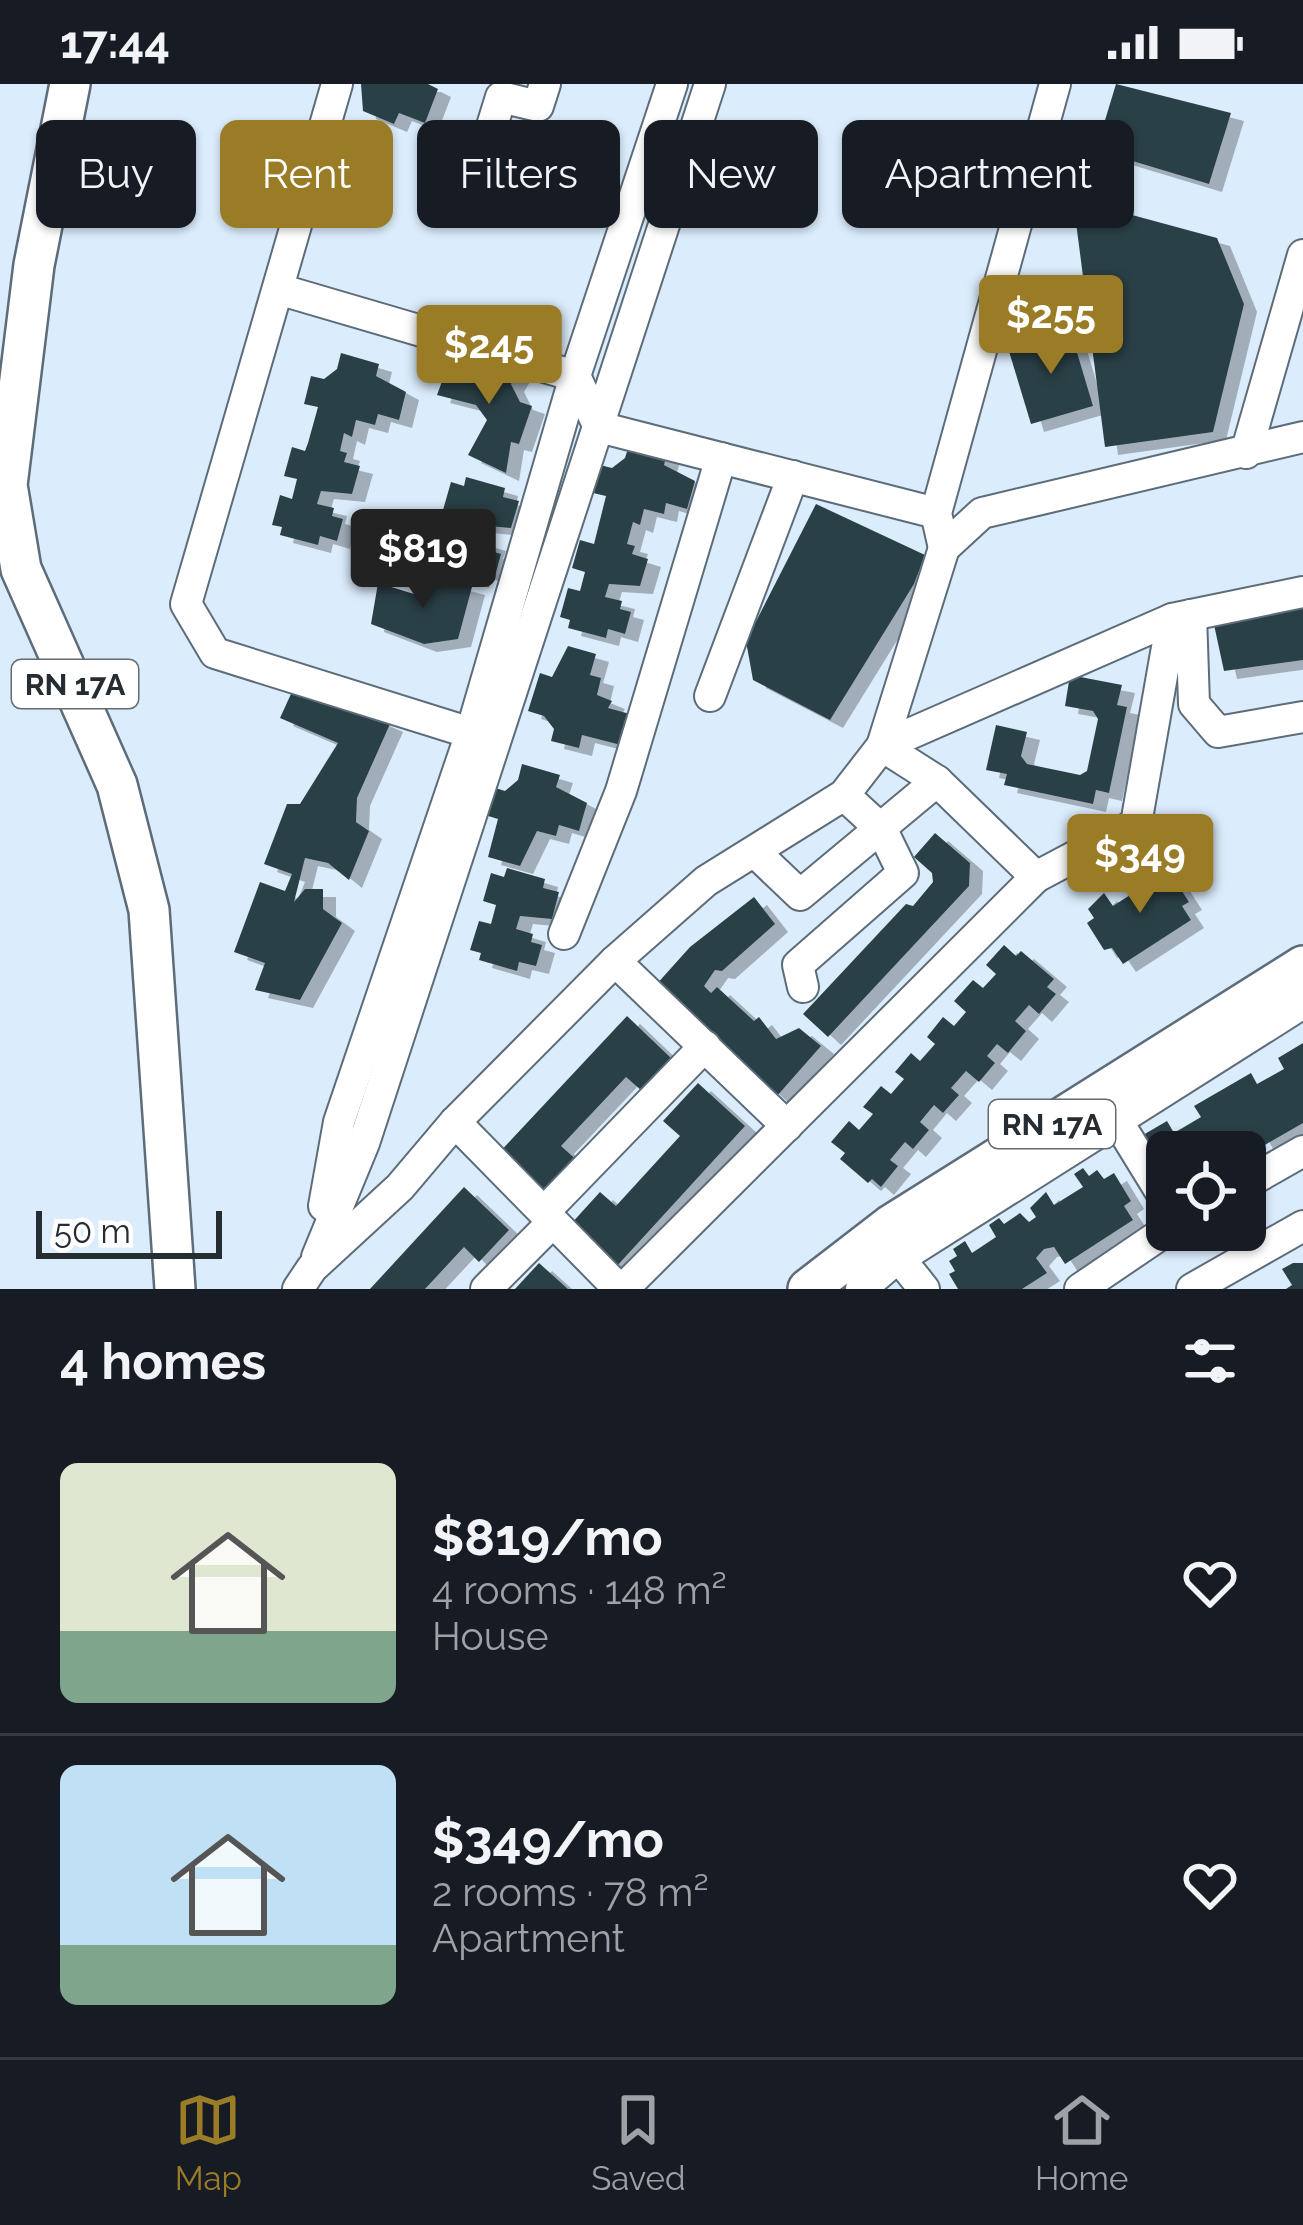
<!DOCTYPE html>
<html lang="en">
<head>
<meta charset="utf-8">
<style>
  body { margin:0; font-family:Raleway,sans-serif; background:#242831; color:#f1f3f6; height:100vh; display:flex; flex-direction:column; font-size:45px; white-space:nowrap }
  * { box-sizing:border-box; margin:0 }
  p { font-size:39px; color:#9ea1a6 }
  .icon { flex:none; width:66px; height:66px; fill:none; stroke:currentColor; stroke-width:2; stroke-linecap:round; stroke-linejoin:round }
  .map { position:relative; height:1205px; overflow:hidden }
  .side { display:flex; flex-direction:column; background:#171b24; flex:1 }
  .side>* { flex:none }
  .top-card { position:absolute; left:36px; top:36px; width:1233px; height:108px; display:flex; gap:24px }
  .tools { position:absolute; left:1146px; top:1047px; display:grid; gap:24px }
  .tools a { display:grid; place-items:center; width:120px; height:120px; border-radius:18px; background:#171b24; box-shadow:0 3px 9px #0004; font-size:60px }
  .scale { position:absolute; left:36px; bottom:30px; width:186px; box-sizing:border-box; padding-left:12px; border:6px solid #252c32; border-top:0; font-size:33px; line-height:42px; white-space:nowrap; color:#252c32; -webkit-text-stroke:9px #fff; paint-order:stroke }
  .price { position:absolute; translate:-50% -102px; padding:0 27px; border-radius:12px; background:#9a7c26; color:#fff; font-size:39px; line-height:78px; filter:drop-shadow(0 3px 6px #0008) }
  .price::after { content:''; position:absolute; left:50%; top:72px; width:36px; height:27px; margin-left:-18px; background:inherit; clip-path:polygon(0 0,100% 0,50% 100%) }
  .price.on { background:#222; color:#fff }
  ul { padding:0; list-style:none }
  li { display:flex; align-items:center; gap:36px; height:300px; padding:0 60px }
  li+li { border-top:3px solid #363941 }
  li span { display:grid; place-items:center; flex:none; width:336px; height:240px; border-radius:18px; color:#555 }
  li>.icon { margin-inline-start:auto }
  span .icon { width:144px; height:144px; fill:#fffc; stroke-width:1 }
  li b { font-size:51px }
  h2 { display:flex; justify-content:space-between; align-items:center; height:144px; padding:0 60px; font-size:51px }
  .tag { padding:0 42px; border-radius:18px; background:#171b24; box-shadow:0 3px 9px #0004; font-size:42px; line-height:108px }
  .tag.on { background:#9a7c26; color:#fff }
  .status { display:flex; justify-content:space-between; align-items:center; height:84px; padding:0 60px; background:#171b24; direction:ltr }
  .status svg { height:33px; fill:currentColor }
  .tabs { display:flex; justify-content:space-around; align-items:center; height:168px; border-top:3px solid #363941; background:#171b24; font-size:33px; color:#9ea1a6 }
  .tabs a { display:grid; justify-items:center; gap:6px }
  .tabs .on { color:#9a7c26 }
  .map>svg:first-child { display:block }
  .building { fill:#2c4146; filter:url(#shadow) }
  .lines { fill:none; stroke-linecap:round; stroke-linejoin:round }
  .minor-casing { stroke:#5d6c79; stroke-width:34 }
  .major-casing { stroke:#5d6c79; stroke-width:44 }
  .minor { stroke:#fff; stroke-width:30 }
  .major { stroke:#fff; stroke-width:39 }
  .labels { text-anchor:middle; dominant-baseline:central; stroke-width:12; stroke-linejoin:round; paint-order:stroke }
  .shield { fill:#fff; stroke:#666b70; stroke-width:3 }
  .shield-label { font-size:30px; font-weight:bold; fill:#252c32 }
</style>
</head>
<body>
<div class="status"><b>17:44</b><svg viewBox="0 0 49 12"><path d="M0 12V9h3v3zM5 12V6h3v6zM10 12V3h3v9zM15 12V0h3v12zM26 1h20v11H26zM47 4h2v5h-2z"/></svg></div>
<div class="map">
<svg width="1303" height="1205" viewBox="0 0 1303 1205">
  <defs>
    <filter id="shadow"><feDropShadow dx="13" dy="8" stdDeviation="0" flood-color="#0004"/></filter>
  </defs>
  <rect width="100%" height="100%" fill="#dbecfc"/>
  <g class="building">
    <path d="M361,0H428L438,5L425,39L399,29L394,40L363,27Z"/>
    <path d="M1116,0L1231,29L1209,100L1096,66Z"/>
    <path d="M1073,115L1217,154L1244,220L1213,348L1105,363Z"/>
    <path d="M1070,245L1093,322L1031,340L1008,264Z"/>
    <path d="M341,269L379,280L376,292L406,308L399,336L378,330L375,341L356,336L352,353L344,349L340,367L347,369L344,378L360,382L352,410L321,407L317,420L334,424L332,432L343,435L337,457L320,452L318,461L280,451L282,443L272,441L280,411L292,415L297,395L284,392L292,363L305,367L308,359L318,323L304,320L311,292L324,295L337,285Z"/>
    <path d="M451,273L518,288L511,300L520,318L532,322L519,360L511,358L506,389L468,371L487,336L476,321L437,311Z"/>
    <path d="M630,358L667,369L664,381L695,397L687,425L666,419L664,430L644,425L640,441L633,438L627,460L635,462L632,470L648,475L640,502L609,500L605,513L622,517L620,525L631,528L625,550L608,545L606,554L568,544L570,536L560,533L568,504L580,507L585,488L572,484L580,456L594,460L606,412L593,409L600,381L612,384L625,374Z"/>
    <path d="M466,393L505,404L503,413L519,417L511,444L479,441L476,454L493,459L490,467L501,470L495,492L479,487L476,496L438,485L440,478L430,475L438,446L450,449L456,430L443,426L451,398L464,402Z"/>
    <path d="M816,420L925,471L914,500L830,636L753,596L746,557Z"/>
    <path d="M432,492L472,503L458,555L424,560L371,540L378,499L414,510Z"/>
    <path d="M1303,524V576L1224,587L1213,536Z"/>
    <path d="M568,562L596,570L590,591L601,594L597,611L612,617L608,624L630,630L621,661L582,651L579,664L551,657L554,645L544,632L528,627L540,589L552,593Z"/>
    <path d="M1070,591L1122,601L1117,621L1127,623L1109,709L1096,706L1093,720L1004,701L1007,690L986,686L996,641L1027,648L1021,672L1027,680L1080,691L1087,687L1098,635L1093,627L1065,622Z"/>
    <path d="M296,599L390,640L357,714L356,738L369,747L349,796L328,779L305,774L294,818L305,805H323V825L342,839L300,916L255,906L265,879L234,868L260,798L285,807L292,790L264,780L287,720H300L338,659L280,634Z"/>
    <path d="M522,680L560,691L556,703L587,719L579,747L559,741L556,752L537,747L520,782L488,773L498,735L485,731L492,703L505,707L518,696Z"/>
    <path d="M935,749L970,779L969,802L828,953L803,930L906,820L913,822L933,798L932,789L914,773Z"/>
    <path d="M507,784L545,795L543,804L559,808L552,835L520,832L516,845L533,850L531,858L542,861L536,882L519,878L517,887L479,876L481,869L470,866L479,837L491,840L496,821L483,817L491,789L504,793Z"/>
    <path d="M1141,785L1147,793L1156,787L1162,796L1171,790L1189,818L1182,822L1191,836L1123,880L1112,864L1104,866L1087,839L1094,834L1088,825L1104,809L1113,822L1141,804L1132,791Z"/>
    <path d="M754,813L775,840L722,887L715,886L704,902L711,909L717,903L754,937L759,933L776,955L799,944L821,962L777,1012L655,902L690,863Z"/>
    <path d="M1004,861L1016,872L1021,867L1054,895L1047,903L1056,910L1039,930L1029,921L1015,937L1026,947L1008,969L997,960L987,972L995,979L979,998L966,987L951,1004L959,1011L943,1029L934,1021L920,1038L929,1046L913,1065L905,1058L890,1076L898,1082L881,1103L872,1095L868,1099L840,1075L845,1069L831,1058L849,1037L859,1046L873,1030L863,1023L881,1002L891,1010L904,995L895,988L911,969L920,977L935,960L927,953L943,933L954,942L966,928L954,917L973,896L983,904L996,890L986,881Z"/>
    <path d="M627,932L672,975L642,1007L626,993L561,1062L579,1078L543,1116L496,1072Z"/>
    <path d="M1303,959V1039L1263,1062L1255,1048L1241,1056L1248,1068H1167V1096L1143,1051L1167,1037L1174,1049L1201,1033L1194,1022L1251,989L1257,1000L1284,985L1278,974Z"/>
    <path d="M698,999L745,1042L616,1183L570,1141L600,1108L616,1122L680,1052L663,1037Z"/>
    <path d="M1083,1084L1089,1092L1097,1086L1104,1095L1114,1089L1131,1117L1124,1122L1133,1136L1065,1180L1054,1163L1044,1165L1036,1174L1047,1189L1022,1205H958L949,1190L955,1187L949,1177L957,1172L953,1165L965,1157L972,1169L996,1153L989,1141L999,1134L1004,1140L1020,1129L1029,1138L1036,1133L1030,1124L1046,1108L1054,1121L1083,1103L1074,1090Z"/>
    <path d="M464,1103L509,1146L479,1178L464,1163L425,1205H370Z"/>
    <path d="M539,1179L568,1205H515Z"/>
    <path d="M1293,1179H1303V1205H1286L1292,1201L1282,1185Z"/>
  </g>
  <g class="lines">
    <defs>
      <g id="minor">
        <path d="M337,0L186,520L215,569L490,655"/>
        <path d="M1055,0L936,429L944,464L982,429L1303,353"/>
        <path d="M475,97L501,13L538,22L545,0"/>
        <path d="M278,205L575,292L599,343L936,429"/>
        <path d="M1246,369L1303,171"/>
        <path d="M1191,531L1194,620L1218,648L1303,633"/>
        <path d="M710,612L793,392"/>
        <path d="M756,769L800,811L937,697"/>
        <path d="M1036,793L1136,740L1172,535"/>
        <path d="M564,850L621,707L721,374"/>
        <path d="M615,877L787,1042"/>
        <path d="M803,903L798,881L903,789L882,746L844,711"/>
        <path d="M1116,1035L1167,1118"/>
        <path d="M455,1038L619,1205"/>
        <path d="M1245,1100L1303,1067"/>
        <path d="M324,1122L339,1038L471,649L575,292L672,0"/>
        <path d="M544,1128L705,962"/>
        <path d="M317,1173L364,1059L710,0"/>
        <path d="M900,1175L924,1205"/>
        <path d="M298,1205L312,1184L400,1103L455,1038L615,877L706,797L844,711L882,662L1172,535L1303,508"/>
        <path d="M486,1205L553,1138"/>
        <path d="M623,1205L1036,793L937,697L882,662L944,464"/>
        <path d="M861,1205L889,1181L1303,919"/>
        <path d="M1080,1205L1167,1146"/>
        <path d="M1192,1205L1303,1142"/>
      </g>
      <g id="major">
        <path d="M70,0L34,181L7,401L21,485L117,701L149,826L175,1205"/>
        <path d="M808,1205L891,1141L1303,882"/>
      </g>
    </defs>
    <use href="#minor" class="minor-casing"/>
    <use href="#major" class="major-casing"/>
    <use href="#minor" class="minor"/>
    <use href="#major" class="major"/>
  </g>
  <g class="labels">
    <g class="shield">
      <rect x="12" y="576" width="126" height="48" rx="9"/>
      <rect x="989" y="1016" width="126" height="48" rx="9"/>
    </g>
    <g class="shield-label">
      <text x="75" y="600">RN 17A</text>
      <text x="1052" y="1040">RN 17A</text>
    </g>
  </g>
</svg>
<div class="tools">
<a><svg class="icon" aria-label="locate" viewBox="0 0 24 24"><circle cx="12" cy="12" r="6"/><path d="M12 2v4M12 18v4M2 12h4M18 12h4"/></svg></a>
</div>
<div class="scale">50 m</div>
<b class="price" style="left:1051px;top:293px">$255</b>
<b class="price" style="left:489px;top:323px">$245</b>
<b class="price on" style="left:423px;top:527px">$819</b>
<b class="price" style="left:1140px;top:832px">$349</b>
<div class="top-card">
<a class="tag">Buy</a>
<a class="tag on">Rent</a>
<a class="tag">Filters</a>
<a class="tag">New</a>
<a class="tag">Apartment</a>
</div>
</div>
<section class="side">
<h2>4 homes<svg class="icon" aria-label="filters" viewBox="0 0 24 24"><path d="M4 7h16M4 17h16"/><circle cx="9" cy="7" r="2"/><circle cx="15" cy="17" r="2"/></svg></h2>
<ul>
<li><span style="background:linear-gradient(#dfe7d0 70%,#7fa58c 0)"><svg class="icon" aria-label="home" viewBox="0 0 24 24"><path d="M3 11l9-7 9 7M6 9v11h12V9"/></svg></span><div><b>$819/mo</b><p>4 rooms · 148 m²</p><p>House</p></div><svg class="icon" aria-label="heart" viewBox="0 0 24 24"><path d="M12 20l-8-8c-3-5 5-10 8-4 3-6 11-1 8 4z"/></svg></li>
<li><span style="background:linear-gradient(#bfe0f5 75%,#7fa58c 0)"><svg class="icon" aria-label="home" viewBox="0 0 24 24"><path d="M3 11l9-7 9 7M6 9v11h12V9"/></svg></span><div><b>$349/mo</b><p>2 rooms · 78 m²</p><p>Apartment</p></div><svg class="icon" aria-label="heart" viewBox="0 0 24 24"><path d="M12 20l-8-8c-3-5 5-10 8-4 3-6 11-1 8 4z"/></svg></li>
</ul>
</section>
<nav class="tabs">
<a class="on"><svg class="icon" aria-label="map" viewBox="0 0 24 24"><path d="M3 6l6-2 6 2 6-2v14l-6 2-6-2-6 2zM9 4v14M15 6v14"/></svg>Map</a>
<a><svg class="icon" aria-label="saved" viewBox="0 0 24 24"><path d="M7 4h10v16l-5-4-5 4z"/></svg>Saved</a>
<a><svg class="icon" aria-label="home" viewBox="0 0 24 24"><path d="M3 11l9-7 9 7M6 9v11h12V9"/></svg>Home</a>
</nav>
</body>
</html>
